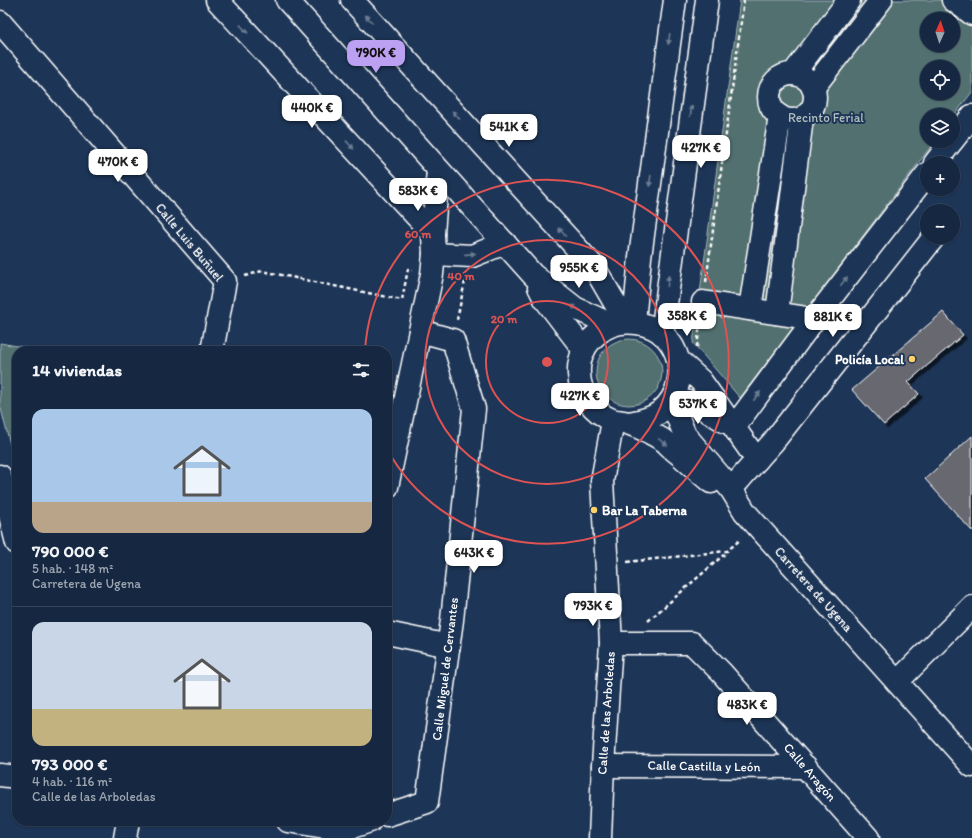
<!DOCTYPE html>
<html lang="es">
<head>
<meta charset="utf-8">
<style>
  body { margin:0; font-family:Itim,sans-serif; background:#1f3048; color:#f1f3f6; height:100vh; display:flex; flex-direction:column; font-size:15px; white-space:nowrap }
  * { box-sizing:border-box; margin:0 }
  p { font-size:13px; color:#9ea6b1 }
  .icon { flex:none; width:22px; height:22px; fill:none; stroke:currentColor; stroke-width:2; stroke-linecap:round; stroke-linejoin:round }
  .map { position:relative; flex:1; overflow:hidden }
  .panel { position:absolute; left:12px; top:346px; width:380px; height:480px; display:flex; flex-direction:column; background:#162841; border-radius:16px; box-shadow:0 1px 3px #0004,0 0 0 1px #35445a }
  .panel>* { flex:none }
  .needle { width:26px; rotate:3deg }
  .buttons { position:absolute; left:920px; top:12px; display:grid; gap:8px }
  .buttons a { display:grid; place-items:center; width:40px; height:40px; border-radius:50%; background:#162841; box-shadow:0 1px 3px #0004,0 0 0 1px #35445a; font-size:20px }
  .price { position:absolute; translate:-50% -34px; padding:0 9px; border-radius:8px; background:#fff; color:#222; font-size:13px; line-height:26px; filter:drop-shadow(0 1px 2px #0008) }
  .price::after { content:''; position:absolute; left:50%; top:24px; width:12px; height:9px; margin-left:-6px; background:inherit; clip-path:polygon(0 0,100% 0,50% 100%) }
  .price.current { background:#bca0f2; color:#111 }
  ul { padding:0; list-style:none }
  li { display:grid; align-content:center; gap:8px; height:212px; padding:0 20px }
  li+li { border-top:1px solid #35445a }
  li span { display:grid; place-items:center; height:124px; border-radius:12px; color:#555 }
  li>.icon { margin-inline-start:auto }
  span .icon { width:72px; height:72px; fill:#fffc; stroke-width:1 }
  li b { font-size:17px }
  h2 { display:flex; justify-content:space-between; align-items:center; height:48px; padding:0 20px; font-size:17px }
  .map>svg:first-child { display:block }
  .green { fill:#52706f; stroke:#a8b8b7; fill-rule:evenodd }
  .building { fill:#676770; stroke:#fff; filter:url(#shadow) }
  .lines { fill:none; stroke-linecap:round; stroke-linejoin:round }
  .minor-casing { stroke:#fff; stroke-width:25 }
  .major-casing { stroke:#fff; stroke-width:25 }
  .path { stroke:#fff; stroke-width:2.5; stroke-dasharray:4 3; stroke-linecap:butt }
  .minor { stroke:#1d3557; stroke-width:22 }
  .major { stroke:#1d3557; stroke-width:22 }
  .oneway { fill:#6c7c92 }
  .ring { fill:none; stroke:#de5353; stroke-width:2 }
  .poi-dot { fill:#ffd166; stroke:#1d3557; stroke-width:1.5 }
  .labels { text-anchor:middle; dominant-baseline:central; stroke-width:4; stroke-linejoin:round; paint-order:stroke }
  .park-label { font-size:13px; fill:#b1bfbe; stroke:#1d3557 }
  .street-label { font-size:13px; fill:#fff; stroke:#1d3557 }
  .poi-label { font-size:13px; font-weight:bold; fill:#fff; stroke:#1d3557; text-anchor:end }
  .centre { fill:#de5353; stroke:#1d3557; stroke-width:2 }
  .ring-label { font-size:12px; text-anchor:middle; font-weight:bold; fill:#de5353; stroke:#1d3557; stroke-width:4; stroke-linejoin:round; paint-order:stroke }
</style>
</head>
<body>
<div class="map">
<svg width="972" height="838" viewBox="0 0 972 838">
  <defs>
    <filter id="shadow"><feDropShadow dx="3.5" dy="3.5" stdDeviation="0" flood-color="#0009"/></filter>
  </defs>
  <rect width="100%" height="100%" fill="#1d3557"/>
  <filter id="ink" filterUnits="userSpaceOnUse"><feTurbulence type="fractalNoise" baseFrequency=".025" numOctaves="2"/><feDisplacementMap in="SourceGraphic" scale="8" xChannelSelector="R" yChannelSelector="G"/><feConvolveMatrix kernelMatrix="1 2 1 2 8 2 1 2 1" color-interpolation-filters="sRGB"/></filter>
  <g filter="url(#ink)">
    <g class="green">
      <path d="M740,0H972V92L953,117V115H927V141H935L740,398L693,343ZM927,19H953V45H927ZM927,67H953V93H927Z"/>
      <circle cx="629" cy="372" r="33"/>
      <path d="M0,343L46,351H17V472L0,405Z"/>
    </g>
    <g class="building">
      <path d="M943,312L963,335L908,382L919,394L884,425L852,390Z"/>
      <path d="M972,436V531L925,479Z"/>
    </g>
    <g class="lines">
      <defs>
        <g id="minor">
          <path d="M217,0L433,234"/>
          <path d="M352,0L594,267L619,310L622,322"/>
          <path d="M953,0L972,14"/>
          <path d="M0,22L225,281L212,351"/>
          <path d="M793,74L849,0"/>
          <circle cx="792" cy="97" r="23"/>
          <path d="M813,88L881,0"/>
          <path d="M953,140L972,116"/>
          <path d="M935,163L952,141"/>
          <path d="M434,254L472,256L505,243"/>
          <path d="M703,302L801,317"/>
          <path d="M750,309L780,116"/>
          <path d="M777,313L802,118"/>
          <path d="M634,322L640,257L675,0"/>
          <path d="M662,334L707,0"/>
          <path d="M679,361L701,381L757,460"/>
          <path d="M673,399L694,403L726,422"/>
          <path d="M734,427L816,317L927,174"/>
          <path d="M0,476L17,543"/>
          <path d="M387,487L432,274L434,254L433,234L438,170"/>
          <path d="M731,489L773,442L934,237"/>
          <path d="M387,633L449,646"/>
          <path d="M611,643H692L721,672L868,838"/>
          <path d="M897,682L972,607"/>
          <path d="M603,766L806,767"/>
          <path d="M0,775L17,777"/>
          <path d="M387,815L427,802L452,620L474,409L453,340L420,331"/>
          <path d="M288,821L343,830L370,821"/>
          <path d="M125,838L128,821"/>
          <path d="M600,838L603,766L611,643L602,481L613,421"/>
        </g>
        <g id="major">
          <path d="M287,0L533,275L575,308L612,325"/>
          <path d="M539,287L545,299L584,350"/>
          <path d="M671,401L685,435L731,489L745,512L972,766"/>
          <path d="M629,423C640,421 652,419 660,412C680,396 685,369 673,347C658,320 619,315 597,334C585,344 578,358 579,374C580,395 593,412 612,420C618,422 625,421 630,424C641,428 653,434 663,440C668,444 673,450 679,454C689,463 700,473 711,482"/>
        </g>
      </defs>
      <use href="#minor" class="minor-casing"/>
      <use href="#major" class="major-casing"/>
      <g class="path">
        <path d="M245,276L262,271L402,300L408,269L412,270"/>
        <path d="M452,278L465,281L457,320"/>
        <path d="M706,282L744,0"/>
        <path d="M697,347L700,323"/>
        <path d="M627,562L727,551L741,539"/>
        <path d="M648,621L727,552"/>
      </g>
      <use href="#minor" class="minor"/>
      <use href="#major" class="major"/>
    </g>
    <defs><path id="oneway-solid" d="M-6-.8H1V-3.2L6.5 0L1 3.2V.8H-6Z"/></defs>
    <g class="oneway">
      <use href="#oneway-solid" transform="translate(369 19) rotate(-132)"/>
      <use href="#oneway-solid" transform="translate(244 29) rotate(47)"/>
      <use href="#oneway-solid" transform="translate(669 39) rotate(98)"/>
      <use href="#oneway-solid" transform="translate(691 111) rotate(-82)"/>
      <use href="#oneway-solid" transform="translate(456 115) rotate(-132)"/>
      <use href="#oneway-solid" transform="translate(350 145) rotate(47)"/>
      <use href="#oneway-solid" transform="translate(650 181) rotate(98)"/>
      <use href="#oneway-solid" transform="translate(562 232) rotate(-132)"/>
      <use href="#oneway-solid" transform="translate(470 254) rotate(-6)"/>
      <use href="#oneway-solid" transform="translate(668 281) rotate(-83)"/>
      <use href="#oneway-solid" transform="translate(844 281) rotate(-52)"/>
      <use href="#oneway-solid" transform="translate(576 308) rotate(-149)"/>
      <use href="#oneway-solid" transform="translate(757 396) rotate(-53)"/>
      <use href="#oneway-solid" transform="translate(663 442) rotate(35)"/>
    </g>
  </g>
  <g class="ring">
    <circle cx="547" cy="362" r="61"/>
    <circle cx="547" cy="362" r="122"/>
    <path d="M365 351A182 182 0 1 1 387 449"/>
  </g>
  <g class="poi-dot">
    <circle cx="912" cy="359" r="4"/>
    <circle cx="594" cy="510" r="4"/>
  </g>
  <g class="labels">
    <g class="park-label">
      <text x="826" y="117">Recinto Ferial</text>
    </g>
    <g class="street-label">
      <text transform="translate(190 242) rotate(50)">Calle Luis Buñuel</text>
      <text transform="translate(814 589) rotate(48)">Carretera de Ugena</text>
      <text transform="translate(445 669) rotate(-83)">Calle Miguel de Cervantes</text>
      <text transform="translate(606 713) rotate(-86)">Calle de las Arboledas</text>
      <text transform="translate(704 766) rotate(1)">Calle Castilla y León</text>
      <text transform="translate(810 772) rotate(49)">Calle Aragón</text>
    </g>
    <g class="poi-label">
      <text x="904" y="359">Policía Local</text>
      <text x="602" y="510" text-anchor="start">Bar La Taberna</text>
    </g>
  </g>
  <circle cx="547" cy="362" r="6" class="centre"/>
  <g class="ring-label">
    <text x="418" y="238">60 m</text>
    <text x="461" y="280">40 m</text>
    <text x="504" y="323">20 m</text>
  </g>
</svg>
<div class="buttons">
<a><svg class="needle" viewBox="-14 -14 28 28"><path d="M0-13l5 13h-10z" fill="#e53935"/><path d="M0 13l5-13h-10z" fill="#9ea6b1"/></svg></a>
<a><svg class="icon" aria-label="locate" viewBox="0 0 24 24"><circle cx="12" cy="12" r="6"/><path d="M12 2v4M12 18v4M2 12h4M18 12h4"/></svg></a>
<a><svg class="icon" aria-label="layers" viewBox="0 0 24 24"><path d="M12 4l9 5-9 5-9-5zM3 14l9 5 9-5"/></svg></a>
<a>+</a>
<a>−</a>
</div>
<b class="price current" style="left:376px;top:74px">790K €</b>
<b class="price" style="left:312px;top:129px">440K €</b>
<b class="price" style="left:509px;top:148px">541K €</b>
<b class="price" style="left:701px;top:169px">427K €</b>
<b class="price" style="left:118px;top:183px">470K €</b>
<b class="price" style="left:418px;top:212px">583K €</b>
<b class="price" style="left:579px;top:289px">955K €</b>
<b class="price" style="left:687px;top:337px">358K €</b>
<b class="price" style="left:833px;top:338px">881K €</b>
<b class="price" style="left:580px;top:417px">427K €</b>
<b class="price" style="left:698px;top:425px">537K €</b>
<b class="price" style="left:474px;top:574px">643K €</b>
<b class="price" style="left:593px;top:627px">793K €</b>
<b class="price" style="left:747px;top:726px">483K €</b>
<section class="panel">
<h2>14 viviendas<svg class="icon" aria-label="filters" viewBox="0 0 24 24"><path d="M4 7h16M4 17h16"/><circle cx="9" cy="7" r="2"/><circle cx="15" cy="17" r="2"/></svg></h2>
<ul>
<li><span style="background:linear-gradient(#a9c7e8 75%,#b9a48a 0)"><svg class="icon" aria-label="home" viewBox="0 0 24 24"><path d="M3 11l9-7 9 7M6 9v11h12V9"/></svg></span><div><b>790 000 €</b><p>5 hab. · 148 m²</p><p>Carretera de Ugena</p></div></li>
<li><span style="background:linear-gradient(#c9d6e8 70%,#c2b280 0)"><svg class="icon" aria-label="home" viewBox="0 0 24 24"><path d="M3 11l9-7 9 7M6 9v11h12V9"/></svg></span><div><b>793 000 €</b><p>4 hab. · 116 m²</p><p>Calle de las Arboledas</p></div></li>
</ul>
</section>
</div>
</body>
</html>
